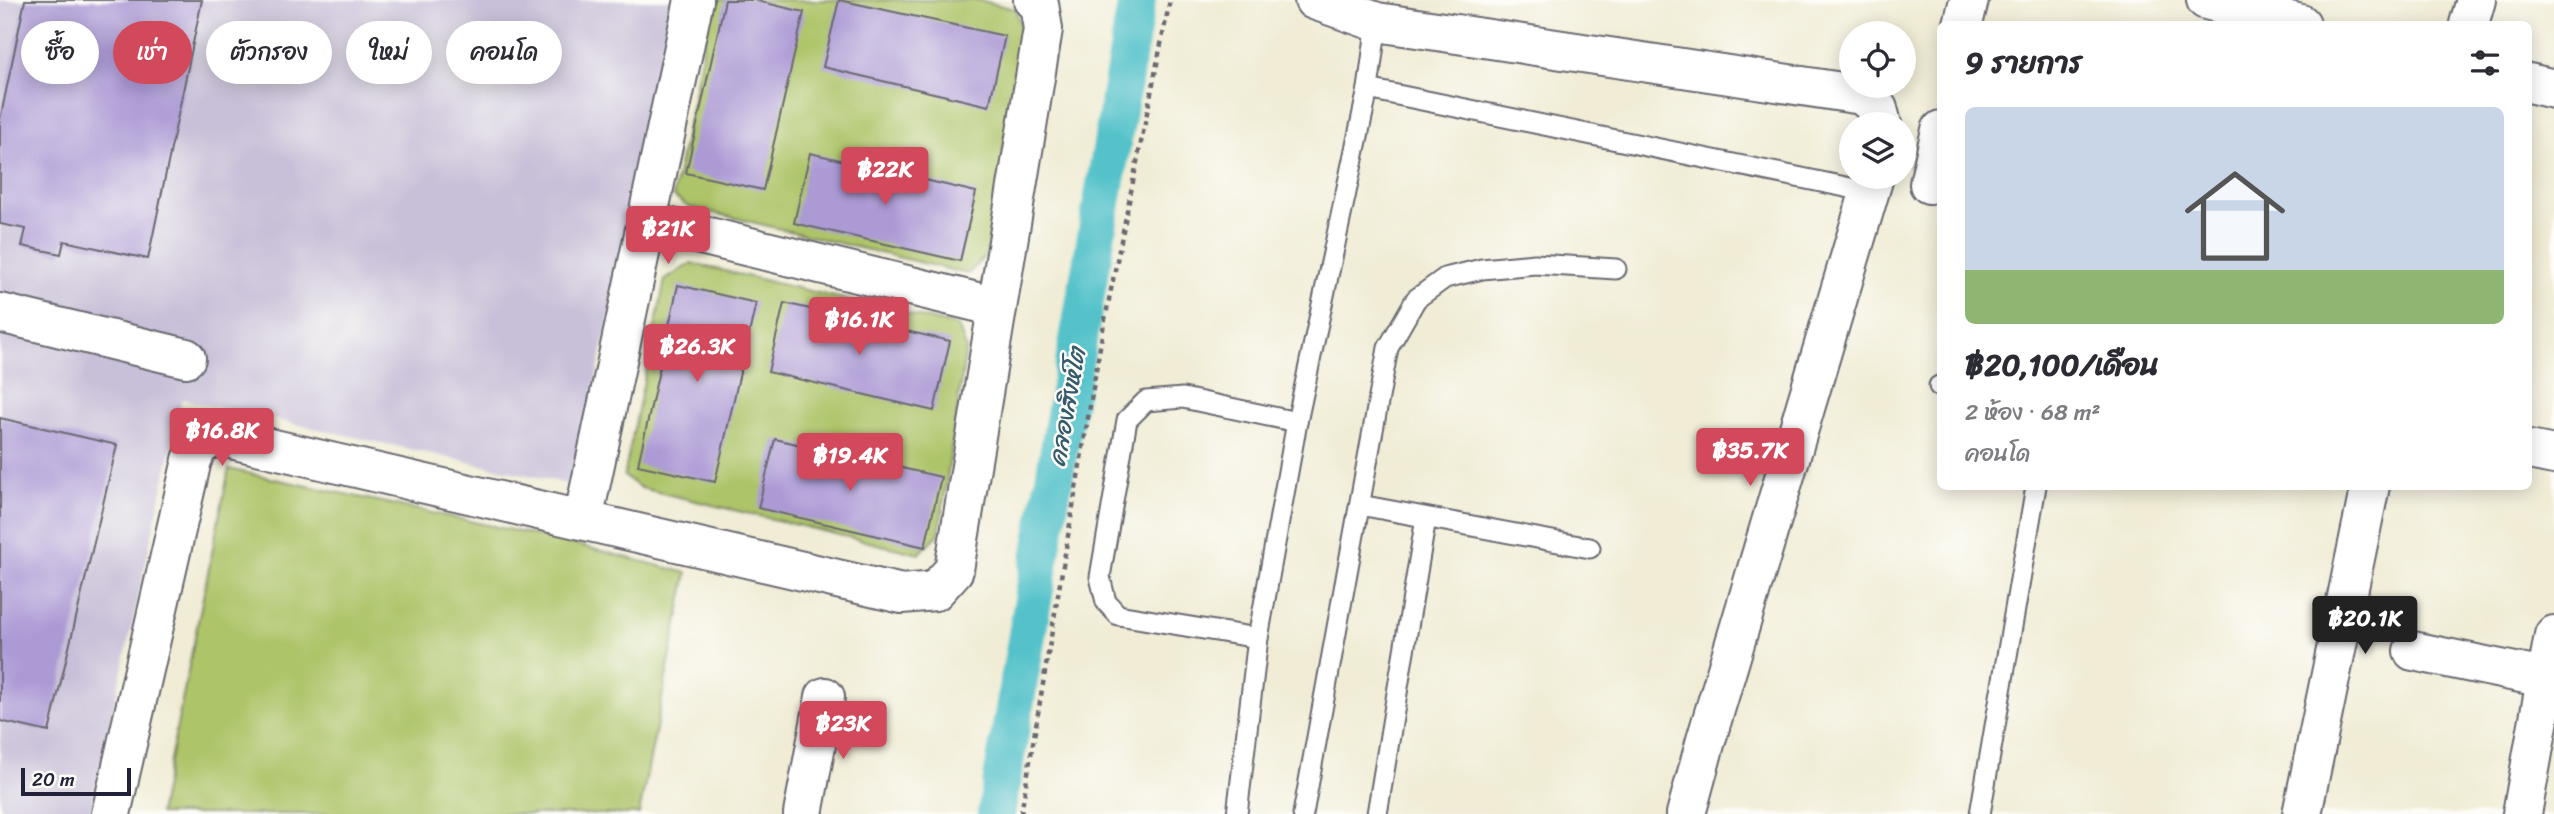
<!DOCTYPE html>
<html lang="th">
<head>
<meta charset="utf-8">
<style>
  body { margin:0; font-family:Sriracha,"Playpen Sans Thai",sans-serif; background:#f7f7f7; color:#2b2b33; height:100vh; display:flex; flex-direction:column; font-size:26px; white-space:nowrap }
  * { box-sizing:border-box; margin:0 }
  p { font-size:23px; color:#7c7c81 }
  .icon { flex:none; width:38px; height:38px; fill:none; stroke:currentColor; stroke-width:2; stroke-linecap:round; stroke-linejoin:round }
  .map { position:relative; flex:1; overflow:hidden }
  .panel { position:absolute; left:1937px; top:21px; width:595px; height:469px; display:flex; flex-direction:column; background:#fff; border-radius:10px; box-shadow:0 4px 18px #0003 }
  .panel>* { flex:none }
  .hud { position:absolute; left:21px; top:21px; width:665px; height:63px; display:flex; gap:14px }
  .fabs { position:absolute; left:1839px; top:21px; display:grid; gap:14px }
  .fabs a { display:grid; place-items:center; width:77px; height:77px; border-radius:50%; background:#fff; box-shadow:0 4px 18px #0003; font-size:35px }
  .scale { position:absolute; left:21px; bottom:18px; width:110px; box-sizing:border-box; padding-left:7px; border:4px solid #22223b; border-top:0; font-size:19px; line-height:24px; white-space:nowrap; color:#22223b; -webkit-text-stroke:5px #fdfcf7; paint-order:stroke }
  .price { position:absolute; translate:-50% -60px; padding:0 16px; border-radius:7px; background:#d1495b; color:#fff; font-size:23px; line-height:46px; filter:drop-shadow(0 2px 4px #0008) }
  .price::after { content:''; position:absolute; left:50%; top:42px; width:21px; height:16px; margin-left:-10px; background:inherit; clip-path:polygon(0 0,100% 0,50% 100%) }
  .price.selected { background:#222; color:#fff }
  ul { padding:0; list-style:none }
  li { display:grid; align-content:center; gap:14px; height:371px; padding:0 28px }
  li span { display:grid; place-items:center; height:217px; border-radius:10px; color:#555 }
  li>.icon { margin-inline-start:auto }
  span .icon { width:126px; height:126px; fill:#fffc; stroke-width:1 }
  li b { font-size:30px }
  h2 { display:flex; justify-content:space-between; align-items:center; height:84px; padding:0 28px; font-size:30px }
  .chip { padding:0 24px; border-radius:32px; background:#fff; box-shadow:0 4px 18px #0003; font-size:24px; line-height:63px }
  .chip.selected { background:#d1495b; color:#fff }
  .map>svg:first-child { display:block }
  .industrial { fill:#c8bfd8 }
  .green { fill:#adc469; stroke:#687352; stroke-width:2 }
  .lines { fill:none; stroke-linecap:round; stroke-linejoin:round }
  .canal { stroke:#54c2ca; stroke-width:38 }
  .building { fill:#ac9ad5 }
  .service-casing { stroke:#6a6971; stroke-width:23 }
  .minor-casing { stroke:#6a6971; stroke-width:42 }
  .path { stroke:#6a6971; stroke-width:4.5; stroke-dasharray:5 5; stroke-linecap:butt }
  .service { stroke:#fff; stroke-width:19 }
  .minor { stroke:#fff; stroke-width:38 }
  .labels { text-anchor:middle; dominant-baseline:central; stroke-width:5; stroke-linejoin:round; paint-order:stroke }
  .water-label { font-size:24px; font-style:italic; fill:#345a6d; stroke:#fdfcf7 }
</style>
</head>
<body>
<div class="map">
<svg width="2554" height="814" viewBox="0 0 2554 814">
  <rect width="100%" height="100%" fill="#fdfcf7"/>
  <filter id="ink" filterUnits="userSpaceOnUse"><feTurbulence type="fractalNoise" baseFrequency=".0143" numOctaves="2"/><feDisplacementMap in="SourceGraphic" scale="14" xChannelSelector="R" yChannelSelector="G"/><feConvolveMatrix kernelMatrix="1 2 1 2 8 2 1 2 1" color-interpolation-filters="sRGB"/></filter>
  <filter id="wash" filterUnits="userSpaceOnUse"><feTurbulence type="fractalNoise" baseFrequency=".00686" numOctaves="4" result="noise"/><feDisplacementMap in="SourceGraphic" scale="28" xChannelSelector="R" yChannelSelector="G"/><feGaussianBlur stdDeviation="1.57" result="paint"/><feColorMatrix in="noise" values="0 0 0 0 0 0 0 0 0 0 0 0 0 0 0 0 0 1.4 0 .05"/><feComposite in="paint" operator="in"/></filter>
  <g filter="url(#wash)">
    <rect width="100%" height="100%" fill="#f0ecd5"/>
    <path class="industrial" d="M0,0H678L573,485L182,399L90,814H30L0,807Z"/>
    <g class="green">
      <path d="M713,0H979L1015,9L1022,30L987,254L968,274L689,207L673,196Z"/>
      <path d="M691,263L958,326L966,348L939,534L919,554L641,488L624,476L665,280Z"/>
      <path d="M229,469L566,542L687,573L639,814H159Z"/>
    </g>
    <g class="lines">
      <path class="canal" d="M996,814L1137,0"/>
    </g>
    <g id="blocks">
      <g class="building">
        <path d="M25,0H202L148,259L64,241L61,254L22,246L26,229L0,224V120Z"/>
        <path d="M725,0H753L804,12L763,190L686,173Z"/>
        <path d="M839,0L1005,36L989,106L823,67Z"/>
        <path d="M810,153L976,192L960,261L794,223Z"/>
        <path d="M678,285L756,303L715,482L638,465Z"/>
        <path d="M784,303L950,341L934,411L768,372Z"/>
        <path d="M0,418L117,445L49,732L0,721Z"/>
        <path d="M775,439L941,477L925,547L758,508Z"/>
      </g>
    </g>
  </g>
  <g filter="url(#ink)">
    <use href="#blocks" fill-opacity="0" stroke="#6a6971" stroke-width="2"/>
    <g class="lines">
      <defs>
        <g id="service">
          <path d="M1377,22L1368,89L1870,192"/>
          <path d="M1939,386H1941"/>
          <path d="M1360,505L1590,548"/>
          <path d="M1258,638L1118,615L1106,602L1100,577L1127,420L1146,401L1183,398L1297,422"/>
          <path d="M1237,814L1258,638L1297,422L1368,89"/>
          <path d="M1303,814L1388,348L1416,299L1445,278L1482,269L1535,264L1616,269"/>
          <path d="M1377,814L1426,518"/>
          <path d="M1980,814L2036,486"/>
        </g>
        <g id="minor">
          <path d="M1314,0L1377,22L1862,95L1878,109L1882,124"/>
          <path d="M2206,0L2301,24"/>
          <path d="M1963,24L1969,0"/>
          <path d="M2469,24L2476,0"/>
          <path d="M2529,83L2554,89"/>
          <path d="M1929,184L1941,130"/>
          <path d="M647,222L997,307"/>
          <path d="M0,313L186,358"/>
          <path d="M2529,450L2554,455"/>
          <path d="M583,520L694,0"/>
          <path d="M2413,651L2554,680"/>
          <path d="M111,814L192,460L199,445L218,436L902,594L935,591L954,570L1043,29L1039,4L1033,0"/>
          <path d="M803,814L825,697"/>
          <path d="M1686,814L1706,740L1874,177"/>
          <path d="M2302,814L2370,486"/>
          <path d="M2522,814L2554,635"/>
        </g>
      </defs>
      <use href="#service" class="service-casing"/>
      <use href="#minor" class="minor-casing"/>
      <path class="path" d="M1021,814L1103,329L1170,0"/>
      <use href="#service" class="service"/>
      <use href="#minor" class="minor"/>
    </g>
  </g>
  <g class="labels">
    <g class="water-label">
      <text transform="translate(1067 407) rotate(-80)">คลองสิงห์โต</text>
    </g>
  </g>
</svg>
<div class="fabs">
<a><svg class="icon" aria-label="locate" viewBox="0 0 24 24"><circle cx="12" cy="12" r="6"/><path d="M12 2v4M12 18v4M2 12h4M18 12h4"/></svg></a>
<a><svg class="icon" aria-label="layers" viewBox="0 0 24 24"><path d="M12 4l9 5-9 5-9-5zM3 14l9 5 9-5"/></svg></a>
</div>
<div class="scale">20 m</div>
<b class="price" style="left:885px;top:207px">฿22K</b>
<b class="price" style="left:668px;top:266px">฿21K</b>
<b class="price" style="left:859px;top:357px">฿16.1K</b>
<b class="price" style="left:697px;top:384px">฿26.3K</b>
<b class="price" style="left:222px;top:468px">฿16.8K</b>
<b class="price" style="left:1750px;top:488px">฿35.7K</b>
<b class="price" style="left:850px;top:493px">฿19.4K</b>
<b class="price selected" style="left:2365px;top:656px">฿20.1K</b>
<b class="price" style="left:843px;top:761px">฿23K</b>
<div class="hud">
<a class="chip">ซื้อ</a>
<a class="chip selected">เช่า</a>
<a class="chip">ตัวกรอง</a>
<a class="chip">ใหม่</a>
<a class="chip">คอนโด</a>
</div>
<section class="panel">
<h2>9 รายการ<svg class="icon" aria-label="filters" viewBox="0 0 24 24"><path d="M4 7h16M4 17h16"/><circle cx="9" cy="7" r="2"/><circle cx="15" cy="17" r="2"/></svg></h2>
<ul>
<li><span style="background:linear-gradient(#c9d6e8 75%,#8fb573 0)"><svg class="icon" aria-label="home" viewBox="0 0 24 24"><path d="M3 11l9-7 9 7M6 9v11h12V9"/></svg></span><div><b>฿20,100/เดือน</b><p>2 ห้อง · 68 m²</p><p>คอนโด</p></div></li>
</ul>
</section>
</div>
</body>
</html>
